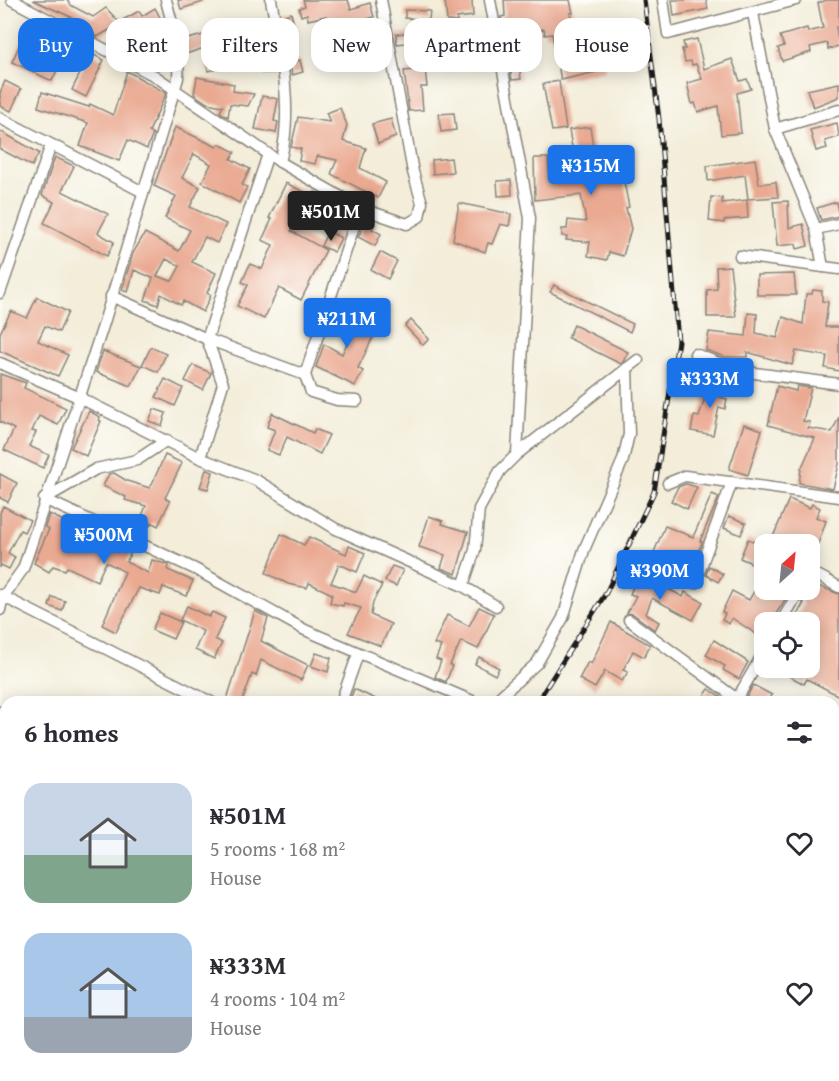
<!DOCTYPE html>
<html lang="en">
<head>
<meta charset="utf-8">
<style>
  body { margin:0; font-family:"Gentium Book Plus",serif; background:#f2f2f3; color:#2b2b33; height:100vh; display:flex; flex-direction:column; font-size:22px; white-space:nowrap }
  * { box-sizing:border-box; margin:0 }
  p { font-size:20px; color:#7c7c81 }
  .icon { flex:none; width:33px; height:33px; fill:none; stroke:currentColor; stroke-width:2; stroke-linecap:round; stroke-linejoin:round }
  .map { position:relative; flex:1; overflow:hidden }
  .panel { position:absolute; left:0px; top:696px; width:840px; height:386px; display:flex; flex-direction:column; background:#fff; border-radius:18px 18px 0 0; box-shadow:0 3px 15px #0003 }
  .panel>* { flex:none }
  .guide { position:absolute; left:18px; top:18px; width:804px; height:54px; display:flex; gap:12px }
  .needle { width:39px; rotate:27deg }
  .controls { position:absolute; left:754px; top:534px; display:grid; gap:12px }
  .controls a { display:grid; place-items:center; width:66px; height:66px; border-radius:12px; background:#fff; box-shadow:0 3px 15px #0003; font-size:30px }
  .price { position:absolute; translate:-50% -51px; padding:0 14px; border-radius:6px; background:#1a73e8; color:#fff; font-size:20px; line-height:39px; filter:drop-shadow(0 2px 3px #0008) }
  .price::after { content:''; position:absolute; left:50%; top:36px; width:18px; height:14px; margin-left:-9px; background:inherit; clip-path:polygon(0 0,100% 0,50% 100%) }
  .price.selected { background:#222; color:#fff }
  ul { padding:0; list-style:none }
  li { display:flex; align-items:center; gap:18px; height:150px; padding:0 24px }
  li span { display:grid; place-items:center; flex:none; width:168px; height:120px; border-radius:18px; color:#555 }
  li>.icon { margin-inline-start:auto }
  span .icon { width:72px; height:72px; fill:#fffc; stroke-width:1 }
  li b { font-size:26px }
  h2 { display:flex; justify-content:space-between; align-items:center; height:72px; padding:0 24px; font-size:26px }
  .pill { padding:0 21px; border-radius:18px; background:#fff; box-shadow:0 3px 15px #0003; font-size:21px; line-height:54px }
  .pill.selected { background:#1a73e8; color:#fff }
  .map>svg:first-child { display:block }
  .building { fill:#eaa991; fill-rule:evenodd }
  .lines { fill:none; stroke-linecap:round; stroke-linejoin:round }
  .minor-casing { stroke:#88847a; stroke-width:13 }
  .minor { stroke:#fff; stroke-width:10 }
  .rail-casing { stroke:#1c1c1c; stroke-width:5 }
  .rail { stroke:#fdfcf7; stroke-width:3; stroke-dasharray:9; stroke-linecap:butt }
</style>
</head>
<body>
<div class="map">
<svg width="839" height="1081" viewBox="0 0 839 1081">
  <rect width="100%" height="100%" fill="#fdfcf7"/>
  <filter id="ink" filterUnits="userSpaceOnUse"><feTurbulence type="fractalNoise" baseFrequency=".0167" numOctaves="2"/><feDisplacementMap in="SourceGraphic" scale="12" xChannelSelector="R" yChannelSelector="G"/><feConvolveMatrix kernelMatrix="1 2 1 2 8 2 1 2 1" color-interpolation-filters="sRGB"/></filter>
  <filter id="wash" filterUnits="userSpaceOnUse"><feTurbulence type="fractalNoise" baseFrequency=".008" numOctaves="4" result="noise"/><feDisplacementMap in="SourceGraphic" scale="24" xChannelSelector="R" yChannelSelector="G"/><feGaussianBlur stdDeviation="1.35" result="paint"/><feColorMatrix in="noise" values="0 0 0 0 0 0 0 0 0 0 0 0 0 0 0 0 0 1.4 0 .05"/><feComposite in="paint" operator="in"/></filter>
  <g filter="url(#wash)">
    <rect width="100%" height="100%" fill="#f3edd9"/>
    <g id="blocks">
      <g class="building">
        <path d="M33,0H67L72,6L93,17L106,8L119,22L139,11L142,16L155,8L162,21L153,26L162,36L152,47L170,57L163,69L141,58L130,47L118,25L97,37L80,21Z"/>
        <path d="M178,0H203V2L181,9Z"/>
        <path d="M303,0H348L351,9L370,3L374,17L331,31L326,16L308,20L307,14L301,16L299,8L305,6Z"/>
        <path d="M445,0H472L473,16L457,18V22L447,21Z"/>
        <path d="M504,0H570L573,13H570L583,63L603,59L605,70L561,80L552,34L545,35L544,29L513,32L512,25H502L501,17L505,16Z"/>
        <path d="M672,0H706L708,9L674,16Z"/>
        <path d="M827,0H839V26L836,27L839,46L828,49L827,43L810,47L811,52L782,61L778,48L784,46L780,36L807,28L808,32L823,28L818,3Z"/>
        <path d="M405,10L430,11L429,20L405,18Z"/>
        <path d="M291,13L295,28L285,31L282,16Z"/>
        <path d="M30,21L50,30L39,54L60,64L52,81L12,62Z"/>
        <path d="M458,28V42L443,43L442,39L397,44L396,34Z"/>
        <path d="M218,31L225,68L208,71L204,48L186,54L184,40Z"/>
        <path d="M697,39L704,69L732,59L740,81L747,79L751,89L737,93L741,133L721,135L718,106L698,112L695,103L692,104L687,83L702,79L696,64L692,65L691,61L685,62L682,49H685L683,42Z"/>
        <path d="M329,44L334,62L320,66L315,48Z"/>
        <path d="M90,53L104,60L86,97L72,90Z"/>
        <path d="M300,60L303,72L292,75L290,63Z"/>
        <path d="M272,62L275,73H261L259,66Z"/>
        <path d="M519,65L521,79L512,80L510,66Z"/>
        <path d="M425,69L427,87H421L423,110L409,111L404,71Z"/>
        <path d="M127,71L166,93L149,132L153,134L147,149L128,140L119,161L80,146L88,123L38,107L42,92L89,107L90,104L113,115Z"/>
        <path d="M197,77L234,84L233,91L254,94L248,106L230,104L228,117L220,112L223,106L207,103L194,94Z"/>
        <path d="M5,81L21,89L11,111L0,106V93Z"/>
        <path d="M559,81L566,129L552,131L543,84Z"/>
        <path d="M839,83V97L813,107L807,90Z"/>
        <path d="M262,96L278,99L274,121L278,122L276,133L255,129Z"/>
        <path d="M340,108L347,125L343,141L366,148L360,168L386,182L378,198L331,174L337,160L317,156L315,164L299,161L301,149L291,147L298,117L330,122L326,113Z"/>
        <path d="M454,113L456,130L441,132L439,114Z"/>
        <path d="M391,119L396,137L378,144L372,124Z"/>
        <path d="M837,123L839,137L825,141L827,148L816,151L810,130Z"/>
        <path d="M175,127L217,147L219,144L235,152L231,159L250,169L242,185L247,187L239,203L202,182L211,164L194,154L182,178L200,187L190,207L226,224L217,243L205,237L192,262L216,273L207,293L211,295L203,312L183,301L181,305L161,294L158,305L145,300L153,278L134,270L128,292L122,290L133,253L145,233L179,251L190,230L165,218L176,196L154,186ZM166,259L180,266L172,281L157,276Z"/>
        <path d="M590,127L594,152L617,147L629,207L626,208L631,229L623,256L609,252L607,260L588,256L590,242L566,240L567,237L562,236V229H567L568,220L586,222L581,195L535,200L534,158H548L550,179L577,176L569,130Z"/>
        <path d="M0,131L39,153L32,166L0,149Z"/>
        <path d="M55,157L74,166L62,191L108,214L98,233L114,242L107,256L44,223L54,202L42,195Z"/>
        <path d="M451,158L453,172L433,174L432,160Z"/>
        <path d="M755,159L759,184L776,182L778,197L748,199L745,175L708,181L707,166Z"/>
        <path d="M511,180L512,195L498,196L497,181Z"/>
        <path d="M286,183L312,196L315,192L328,200L318,219L302,210L291,231L326,250L301,300L279,288L264,319L237,306L248,285L242,282L250,264L262,269L273,245L262,240L272,219L269,218Z"/>
        <path d="M711,197L722,198V203L747,200L748,218L724,220V223L709,221Z"/>
        <path d="M788,201L789,228L803,224L808,246L797,249L796,244L777,246L773,202Z"/>
        <path d="M836,202L839,216L821,220L817,208Z"/>
        <path d="M459,203L511,214L509,226L500,224L492,244L488,243L485,252L453,240Z"/>
        <path d="M367,220L375,224L372,229L381,234L375,246L358,237Z"/>
        <path d="M328,231L341,238L334,252L321,246Z"/>
        <path d="M380,252L397,261L388,279L371,270Z"/>
        <path d="M730,266L736,317H707V290L717,289L716,267Z"/>
        <path d="M794,274L796,295H757V275Z"/>
        <path d="M554,285L633,324L630,332L550,292Z"/>
        <path d="M813,290L822,291V301L828,302L825,327H839V371L825,368L827,356L796,351L792,365L747,352V357H725L706,350L709,332L746,336L748,313L757,314L756,333L777,338L783,317L803,324L806,294H812Z"/>
        <path d="M37,297L68,312L59,332L45,326L38,341L68,355L58,376L0,351V333L11,311L27,318Z"/>
        <path d="M335,311L377,329L358,368L363,371L355,386L316,367L324,344L342,354L350,337L329,327Z"/>
        <path d="M411,320L429,339L423,345L405,326Z"/>
        <path d="M574,325L628,352L623,362L621,364L568,338Z"/>
        <path d="M151,347L166,354L158,372L142,365Z"/>
        <path d="M103,351L141,366L131,386L96,372Z"/>
        <path d="M193,365L211,373L203,390L185,381Z"/>
        <path d="M0,374L26,383L24,388L66,408L58,425L39,416L32,431L36,432L29,446L49,455L43,468L4,450L14,429L0,422Z"/>
        <path d="M711,378L725,383L720,397L727,399L725,409L719,407L713,435L691,431L694,416L699,417Z"/>
        <path d="M165,379L183,388L175,406L156,397Z"/>
        <path d="M777,386L796,391L797,386L811,388L803,421L810,422L808,428L832,432L839,417V464L833,489L799,483L801,469L815,438L768,425Z"/>
        <path d="M154,409L166,413L162,426L149,421Z"/>
        <path d="M89,411L100,417L99,420L101,421L86,456L71,448Z"/>
        <path d="M272,413L313,433L315,429L329,435L320,454L287,437L279,455L267,450L275,430L267,427Z"/>
        <path d="M744,424L762,430L748,475L729,469Z"/>
        <path d="M165,455L182,463L165,498L170,501L158,526L151,522L150,526L140,521L146,506L125,500L126,497L103,486L109,474L114,473L127,481L150,488Z"/>
        <path d="M206,470L213,472L208,489L200,487Z"/>
        <path d="M0,474L17,483L8,502L0,498Z"/>
        <path d="M686,484L697,487L687,509L671,501L678,487Z"/>
        <path d="M712,494L719,497L700,541L702,542L696,557L689,554L679,577L649,564L665,526L693,537Z"/>
        <path d="M789,499L810,508L812,504L820,508L816,517L826,521L817,547L810,544H770Z"/>
        <path d="M3,506L30,520L24,532L20,530L8,553L15,557L9,569L1,565L0,568V513Z"/>
        <path d="M49,514L72,525L75,521L133,549L126,562L148,573L152,560L169,565L168,570L193,581L186,596L163,587L160,595L139,588L116,632L102,625L125,572L106,562L97,581L67,567L65,570L53,566L49,572L34,563L49,529L45,527Z"/>
        <path d="M429,516L443,521L442,524L468,532L456,574L441,568L445,555L419,547Z"/>
        <path d="M729,516L746,523L741,535L724,528Z"/>
        <path d="M281,534L304,545L309,537L346,554L349,546L365,553L357,572L339,564L331,583L356,592L364,576L382,585L373,602L371,615L391,624L381,646L348,633L361,608L344,603L343,606L330,603L332,594L309,583L307,588L288,584L266,573Z"/>
        <path d="M748,539L765,546V569L740,558Z"/>
        <path d="M392,566L403,570L396,586L385,581Z"/>
        <path d="M709,566L723,574L718,582L706,575Z"/>
        <path d="M765,572V590H780L788,595L771,622H765V640L732,618L729,624L722,620L725,614L722,612L732,591L749,600Z"/>
        <path d="M639,573L683,597L685,592L703,602L693,620L652,598L646,614L659,622L655,630L633,614L627,613L636,596L630,594Z"/>
        <path d="M810,583L839,594V696L807,679L804,684L789,676L794,668H810V622H793L804,603L802,602L807,590H810Z"/>
        <path d="M52,597L65,601L62,611L49,606Z"/>
        <path d="M187,606L209,617L212,612L225,618L215,639L222,643L214,659L195,650L203,631L180,620Z"/>
        <path d="M479,607L494,614L478,649L461,641L450,665L452,666L446,682L435,677L441,661L436,659L441,646L434,644L447,615L469,626Z"/>
        <path d="M255,611L268,618L261,641L308,665L301,680L261,660L256,676L252,674L242,702H235L227,699Z"/>
        <path d="M160,613L181,622L173,639L152,630Z"/>
        <path d="M611,622L650,645L644,657L633,651L623,670L628,672L622,681L605,671L595,688L579,679L588,662L591,664Z"/>
        <path d="M714,640L748,662L739,679L723,670L725,666L706,655Z"/>
        <path d="M316,653L331,658L328,672L311,666Z"/>
        <path d="M479,657L499,668L495,675L475,664Z"/>
        <path d="M753,685L772,695L768,702L748,700L747,697Z"/>
        <path d="M354,689L382,702H349Z"/>
        <path d="M709,689L728,702H700Z"/>
      </g>
    </g>
  </g>
  <g filter="url(#ink)">
    <use href="#blocks" fill-opacity="0" stroke="#88847a" stroke-width="1.5"/>
    <g class="lines">
      <defs>
        <g id="minor">
          <path d="M12,0L155,76L280,162L360,208L407,224L419,217L422,203L413,172L381,0"/>
          <path d="M271,0C281,52 294,110 280,162"/>
          <path d="M663,0L668,34L796,0"/>
          <path d="M753,13L775,129L816,229L823,267"/>
          <path d="M0,118L143,192"/>
          <path d="M775,129L839,110"/>
          <path d="M816,229L839,224"/>
          <path d="M740,256L839,269"/>
          <path d="M0,293L51,145"/>
          <path d="M111,296L207,339L305,375"/>
          <path d="M695,354L739,371L839,384"/>
          <path d="M0,363L78,397L200,458L256,480L336,529L463,586L496,606"/>
          <path d="M357,401L337,400L311,392L305,375L360,208"/>
          <path d="M167,440L137,460L96,469L44,499L195,569L305,630L475,702"/>
          <path d="M517,454L638,360"/>
          <path d="M200,458L223,384L207,339L268,154"/>
          <path d="M668,483L685,476L839,497"/>
          <path d="M810,575L819,576L839,587"/>
          <path d="M695,583L732,482"/>
          <path d="M463,586L475,550L479,509L500,471L517,454L530,218L490,0"/>
          <path d="M0,595L211,702"/>
          <path d="M0,610L3,597L23,569L103,326L178,78L179,50L166,0"/>
          <path d="M629,620L741,702"/>
          <path d="M781,622L800,590"/>
          <path d="M737,699L765,650"/>
          <path d="M341,702L358,654"/>
          <path d="M494,702L537,663L563,618L584,550L623,460L629,434L627,368"/>
          <path d="M0,712L6,715"/>
          <path d="M834,748L839,741"/>
          <path d="M0,826L6,829"/>
          <path d="M834,916L839,910"/>
          <path d="M0,946L6,949"/>
          <path d="M0,1061L6,1064"/>
          <path d="M116,1076L122,1081"/>
          <path d="M513,1076L528,1081"/>
          <path d="M0,1080L6,1073"/>
          <path d="M171,1081L175,1076"/>
          <path d="M226,1081L230,1076"/>
          <path d="M408,1081L409,1076"/>
          <path d="M564,1081L566,1076"/>
          <path d="M711,1081L713,1076"/>
          <path d="M831,1081L839,1069"/>
        </g>
      </defs>
      <use href="#minor" class="minor-casing"/>
      <use href="#minor" class="minor"/>
      <defs>
        <g id="rail">
          <path d="M537,702L606,593L654,492L678,341L659,119L644,0"/>
          <path d="M202,1081L207,1076"/>
        </g>
      </defs>
      <use href="#rail" class="rail-casing"/>
      <use href="#rail" class="rail"/>
    </g>
  </g>
</svg>
<div class="controls">
<a><svg class="needle" viewBox="-14 -14 28 28"><path d="M0-13l5 13h-10z" fill="#e53935"/><path d="M0 13l5-13h-10z" fill="#7c7c81"/></svg></a>
<a><svg class="icon" aria-label="locate" viewBox="0 0 24 24"><circle cx="12" cy="12" r="6"/><path d="M12 2v4M12 18v4M2 12h4M18 12h4"/></svg></a>
</div>
<b class="price" style="left:591px;top:196px">₦315M</b>
<b class="price selected" style="left:331px;top:242px">₦501M</b>
<b class="price" style="left:347px;top:349px">₦211M</b>
<b class="price" style="left:710px;top:409px">₦333M</b>
<b class="price" style="left:104px;top:565px">₦500M</b>
<b class="price" style="left:660px;top:601px">₦390M</b>
<div class="guide">
<a class="pill selected">Buy</a>
<a class="pill">Rent</a>
<a class="pill">Filters</a>
<a class="pill">New</a>
<a class="pill">Apartment</a>
<a class="pill">House</a>
</div>
<section class="panel">
<h2>6 homes<svg class="icon" aria-label="filters" viewBox="0 0 24 24"><path d="M4 7h16M4 17h16"/><circle cx="9" cy="7" r="2"/><circle cx="15" cy="17" r="2"/></svg></h2>
<ul>
<li><span style="background:linear-gradient(#c9d6e8 60%,#7fa58c 0)"><svg class="icon" aria-label="home" viewBox="0 0 24 24"><path d="M3 11l9-7 9 7M6 9v11h12V9"/></svg></span><div><b>₦501M</b><p>5 rooms · 168 m²</p><p>House</p></div><svg class="icon" aria-label="heart" viewBox="0 0 24 24"><path d="M12 20l-8-8c-3-5 5-10 8-4 3-6 11-1 8 4z"/></svg></li>
<li><span style="background:linear-gradient(#a9c7e8 70%,#9aa5b1 0)"><svg class="icon" aria-label="home" viewBox="0 0 24 24"><path d="M3 11l9-7 9 7M6 9v11h12V9"/></svg></span><div><b>₦333M</b><p>4 rooms · 104 m²</p><p>House</p></div><svg class="icon" aria-label="heart" viewBox="0 0 24 24"><path d="M12 20l-8-8c-3-5 5-10 8-4 3-6 11-1 8 4z"/></svg></li>
</ul>
</section>
</div>
</body>
</html>
